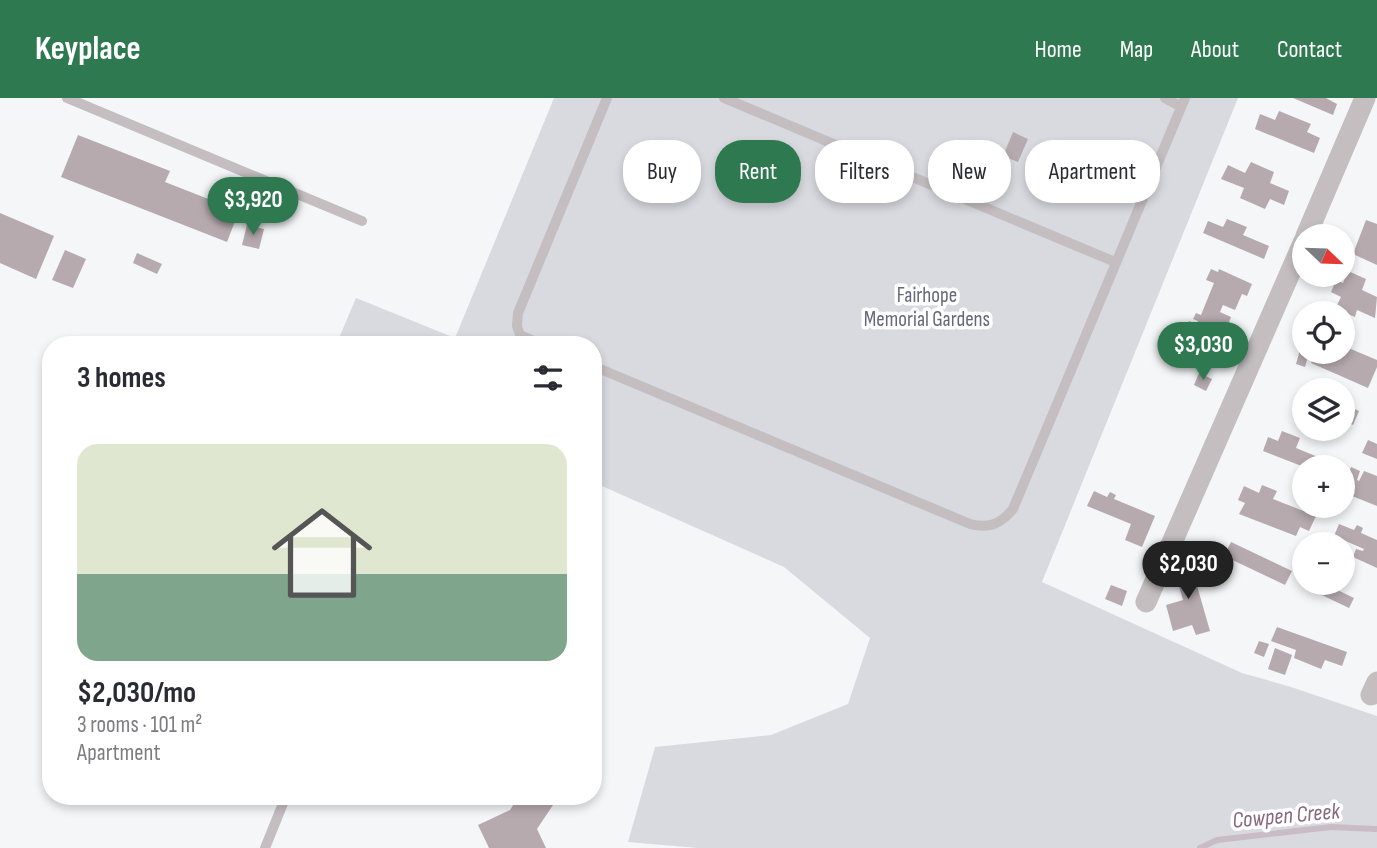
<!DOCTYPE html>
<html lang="en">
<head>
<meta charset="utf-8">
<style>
  body { margin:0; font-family:"Sofia Sans Condensed",sans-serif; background:#f7f7f7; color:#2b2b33; height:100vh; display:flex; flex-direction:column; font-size:26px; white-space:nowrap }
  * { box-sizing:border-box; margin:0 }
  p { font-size:23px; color:#7c7c81 }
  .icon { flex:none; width:38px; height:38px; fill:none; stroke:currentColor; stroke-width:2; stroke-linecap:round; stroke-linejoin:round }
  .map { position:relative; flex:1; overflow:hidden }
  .drawer { position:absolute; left:42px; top:238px; width:560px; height:469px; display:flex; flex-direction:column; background:#fff; border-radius:28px; box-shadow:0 4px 10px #0003 }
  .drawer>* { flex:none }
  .guide { position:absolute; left:623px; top:42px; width:648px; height:63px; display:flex; gap:14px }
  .needle { width:46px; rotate:113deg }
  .controls { position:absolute; left:1292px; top:126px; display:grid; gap:14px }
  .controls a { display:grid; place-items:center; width:63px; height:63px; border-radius:50%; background:#fff; box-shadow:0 4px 10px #0003; font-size:35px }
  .price { position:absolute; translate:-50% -60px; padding:0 16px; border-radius:24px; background:#2f7950; color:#fff; font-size:23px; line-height:46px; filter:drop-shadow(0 2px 4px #0008) }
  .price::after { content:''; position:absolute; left:50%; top:42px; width:21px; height:16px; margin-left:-10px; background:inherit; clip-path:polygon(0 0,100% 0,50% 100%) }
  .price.current { background:#222; color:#fff }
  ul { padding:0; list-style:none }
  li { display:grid; align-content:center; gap:14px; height:371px; padding:0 35px }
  li span { display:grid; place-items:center; height:217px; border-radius:21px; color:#555 }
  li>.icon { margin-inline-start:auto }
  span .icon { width:126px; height:126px; fill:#fffc; stroke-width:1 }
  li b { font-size:30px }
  h2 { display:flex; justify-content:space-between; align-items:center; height:84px; padding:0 35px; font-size:30px }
  .chip { padding:0 24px; border-radius:28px; background:#fff; box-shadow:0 4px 10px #0003; font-size:24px; line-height:63px }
  .chip.current { background:#2f7950; color:#fff }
  header { display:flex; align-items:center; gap:42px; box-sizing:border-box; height:98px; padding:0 35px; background:#2f7950; color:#fff }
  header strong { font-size:33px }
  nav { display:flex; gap:38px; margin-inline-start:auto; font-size:24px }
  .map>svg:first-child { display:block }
  .green { fill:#d8dae0 }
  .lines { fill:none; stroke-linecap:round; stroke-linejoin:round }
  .stream { stroke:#cabcc4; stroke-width:6 }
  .building { fill:#b6aaaf }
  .service { stroke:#c5bec1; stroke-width:10 }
  .minor { stroke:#c5bec1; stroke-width:21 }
  .labels { text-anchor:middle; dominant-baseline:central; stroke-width:7; stroke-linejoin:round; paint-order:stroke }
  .park-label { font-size:21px; fill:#66677b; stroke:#fff }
  .water-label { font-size:23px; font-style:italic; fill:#86697a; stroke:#fff }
</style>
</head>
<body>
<header>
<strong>Keyplace</strong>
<nav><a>Home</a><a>Map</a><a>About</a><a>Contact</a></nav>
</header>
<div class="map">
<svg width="1377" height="750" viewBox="0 0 1377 750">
  <rect width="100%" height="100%" fill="#f4f6f7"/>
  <path class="green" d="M554,0H1238L1042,484L1242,575L1291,589L1377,618V750H698L628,744L655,649L771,637L848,606L870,540L784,469L593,384V247H336L356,200L455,240Z"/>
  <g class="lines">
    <path class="stream" d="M1200,750L1217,742L1331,729L1377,731"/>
  </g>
  <g class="building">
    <path d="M1293,0H1326L1337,6L1333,17Z"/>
    <path d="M1279,13L1311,26L1307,34L1320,40L1314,55L1255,31L1260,16L1275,22Z"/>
    <path d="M1013,34L1028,41L1018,64L1003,58Z"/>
    <path d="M78,37L170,73L165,84L239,113L227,144L61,79Z"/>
    <path d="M1251,64L1274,74L1270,85L1289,93L1284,107L1270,101L1265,111L1240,100L1244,90L1221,81L1228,67L1245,75Z"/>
    <path d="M0,115L54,138L36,181L0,165Z"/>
    <path d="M1227,121L1247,129L1243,137L1269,148L1264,161L1203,135L1208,123L1223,129Z"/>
    <path d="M1366,122L1377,126V167L1353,156Z"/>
    <path d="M247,127L264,131L259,151L242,147Z"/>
    <path d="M65,152L86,161L73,190L52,182Z"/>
    <path d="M137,155L162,166L157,176L133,165Z"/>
    <path d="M1211,171L1218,174L1219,171L1252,186L1247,198L1242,196L1235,212L1223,207L1220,214L1231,219L1226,232L1215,228L1206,249L1190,244L1192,238L1184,235L1189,223L1197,226L1198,223L1193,221L1196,215L1201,217L1214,185L1206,182Z"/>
    <path d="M1348,173L1366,181L1362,192L1377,199L1375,220L1357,212L1355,219L1335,211L1341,199L1331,194L1336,182L1343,185Z"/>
    <path d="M1342,238L1350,241L1346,249L1377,262V269L1368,290L1311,265L1316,254H1342Z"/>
    <path d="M1300,252L1309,255L1305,269L1296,266Z"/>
    <path d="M1199,275L1212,281L1206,293L1194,287Z"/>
    <path d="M1342,305L1359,313L1353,327L1342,322Z"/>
    <path d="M1282,333L1300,340L1296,350L1335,366L1334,369H1304L1263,353L1268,339L1278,343Z"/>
    <path d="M1368,342L1377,346V361L1362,355Z"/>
    <path d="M1351,369L1360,373L1357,382L1359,383L1364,373L1377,378V408L1342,394Z"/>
    <path d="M1262,387L1277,393L1273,401L1316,418L1309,433L1300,429L1296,438L1239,416L1245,405L1238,402L1244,388L1259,395Z"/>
    <path d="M1094,393L1107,399L1110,394L1116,397L1114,401L1155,418L1142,449L1125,442L1131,426L1087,408Z"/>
    <path d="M1339,426L1354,432L1357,427L1363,430L1361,435L1377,442V470L1353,459L1356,451L1363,453L1364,451L1334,438Z"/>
    <path d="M1231,444L1292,473L1285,487L1224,458Z"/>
    <path d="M1189,460L1210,533L1196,537L1192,527L1173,533L1166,507L1183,502L1172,464Z"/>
    <path d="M1309,485H1323L1354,500L1349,510L1307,490Z"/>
    <path d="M1111,487L1127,493L1122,508L1105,501Z"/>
    <path d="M1277,529L1347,554L1342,568L1325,562L1321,571L1294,560L1296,552L1271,543Z"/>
    <path d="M1259,543L1269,546L1264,559L1254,555Z"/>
    <path d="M1275,550L1292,557L1285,577L1268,571Z"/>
    <path d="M519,698H559L537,731L546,750H489L478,727L510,712Z"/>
  </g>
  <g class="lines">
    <g class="service">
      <path d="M67,0L362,123"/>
      <path d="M724,0L1115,164"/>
      <path d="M1165,0L1180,8"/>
      <path d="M544,247L520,237L517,228L518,215L607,0"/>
      <path d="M593,268L970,426C989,431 1001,426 1013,411L1185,0"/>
      <path d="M265,750L286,698"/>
    </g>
    <g class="minor">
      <path d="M1306,138L1365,0"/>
      <path d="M1146,504L1304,143"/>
      <path d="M1371,597L1377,584"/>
    </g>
  </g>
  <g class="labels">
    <g class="park-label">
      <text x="927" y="197">Fairhope<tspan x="927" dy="24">Memorial Gardens</tspan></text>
    </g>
    <g class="water-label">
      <text transform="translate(1286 718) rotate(-5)">Cowpen Creek</text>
    </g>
  </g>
</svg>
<div class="controls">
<a><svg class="needle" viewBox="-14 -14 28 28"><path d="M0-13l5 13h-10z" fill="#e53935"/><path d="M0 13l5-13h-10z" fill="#7c7c81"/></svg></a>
<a><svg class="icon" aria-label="locate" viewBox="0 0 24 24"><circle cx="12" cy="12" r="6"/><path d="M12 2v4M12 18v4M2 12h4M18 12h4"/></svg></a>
<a><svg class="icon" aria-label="layers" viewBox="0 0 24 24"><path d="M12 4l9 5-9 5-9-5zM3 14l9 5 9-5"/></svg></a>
<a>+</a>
<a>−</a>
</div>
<b class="price" style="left:253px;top:139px">$3,920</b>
<b class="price" style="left:1203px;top:284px">$3,030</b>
<b class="price current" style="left:1188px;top:503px">$2,030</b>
<div class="guide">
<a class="chip">Buy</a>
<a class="chip current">Rent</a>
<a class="chip">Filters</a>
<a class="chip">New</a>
<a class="chip">Apartment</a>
</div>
<section class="drawer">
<h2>3 homes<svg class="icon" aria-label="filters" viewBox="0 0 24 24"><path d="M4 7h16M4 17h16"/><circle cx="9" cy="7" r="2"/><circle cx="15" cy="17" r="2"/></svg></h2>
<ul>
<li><span style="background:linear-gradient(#dfe7d0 60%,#7fa58c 0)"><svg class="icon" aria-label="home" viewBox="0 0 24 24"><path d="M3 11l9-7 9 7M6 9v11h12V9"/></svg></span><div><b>$2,030/mo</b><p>3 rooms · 101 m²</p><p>Apartment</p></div></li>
</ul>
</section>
</div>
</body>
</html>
